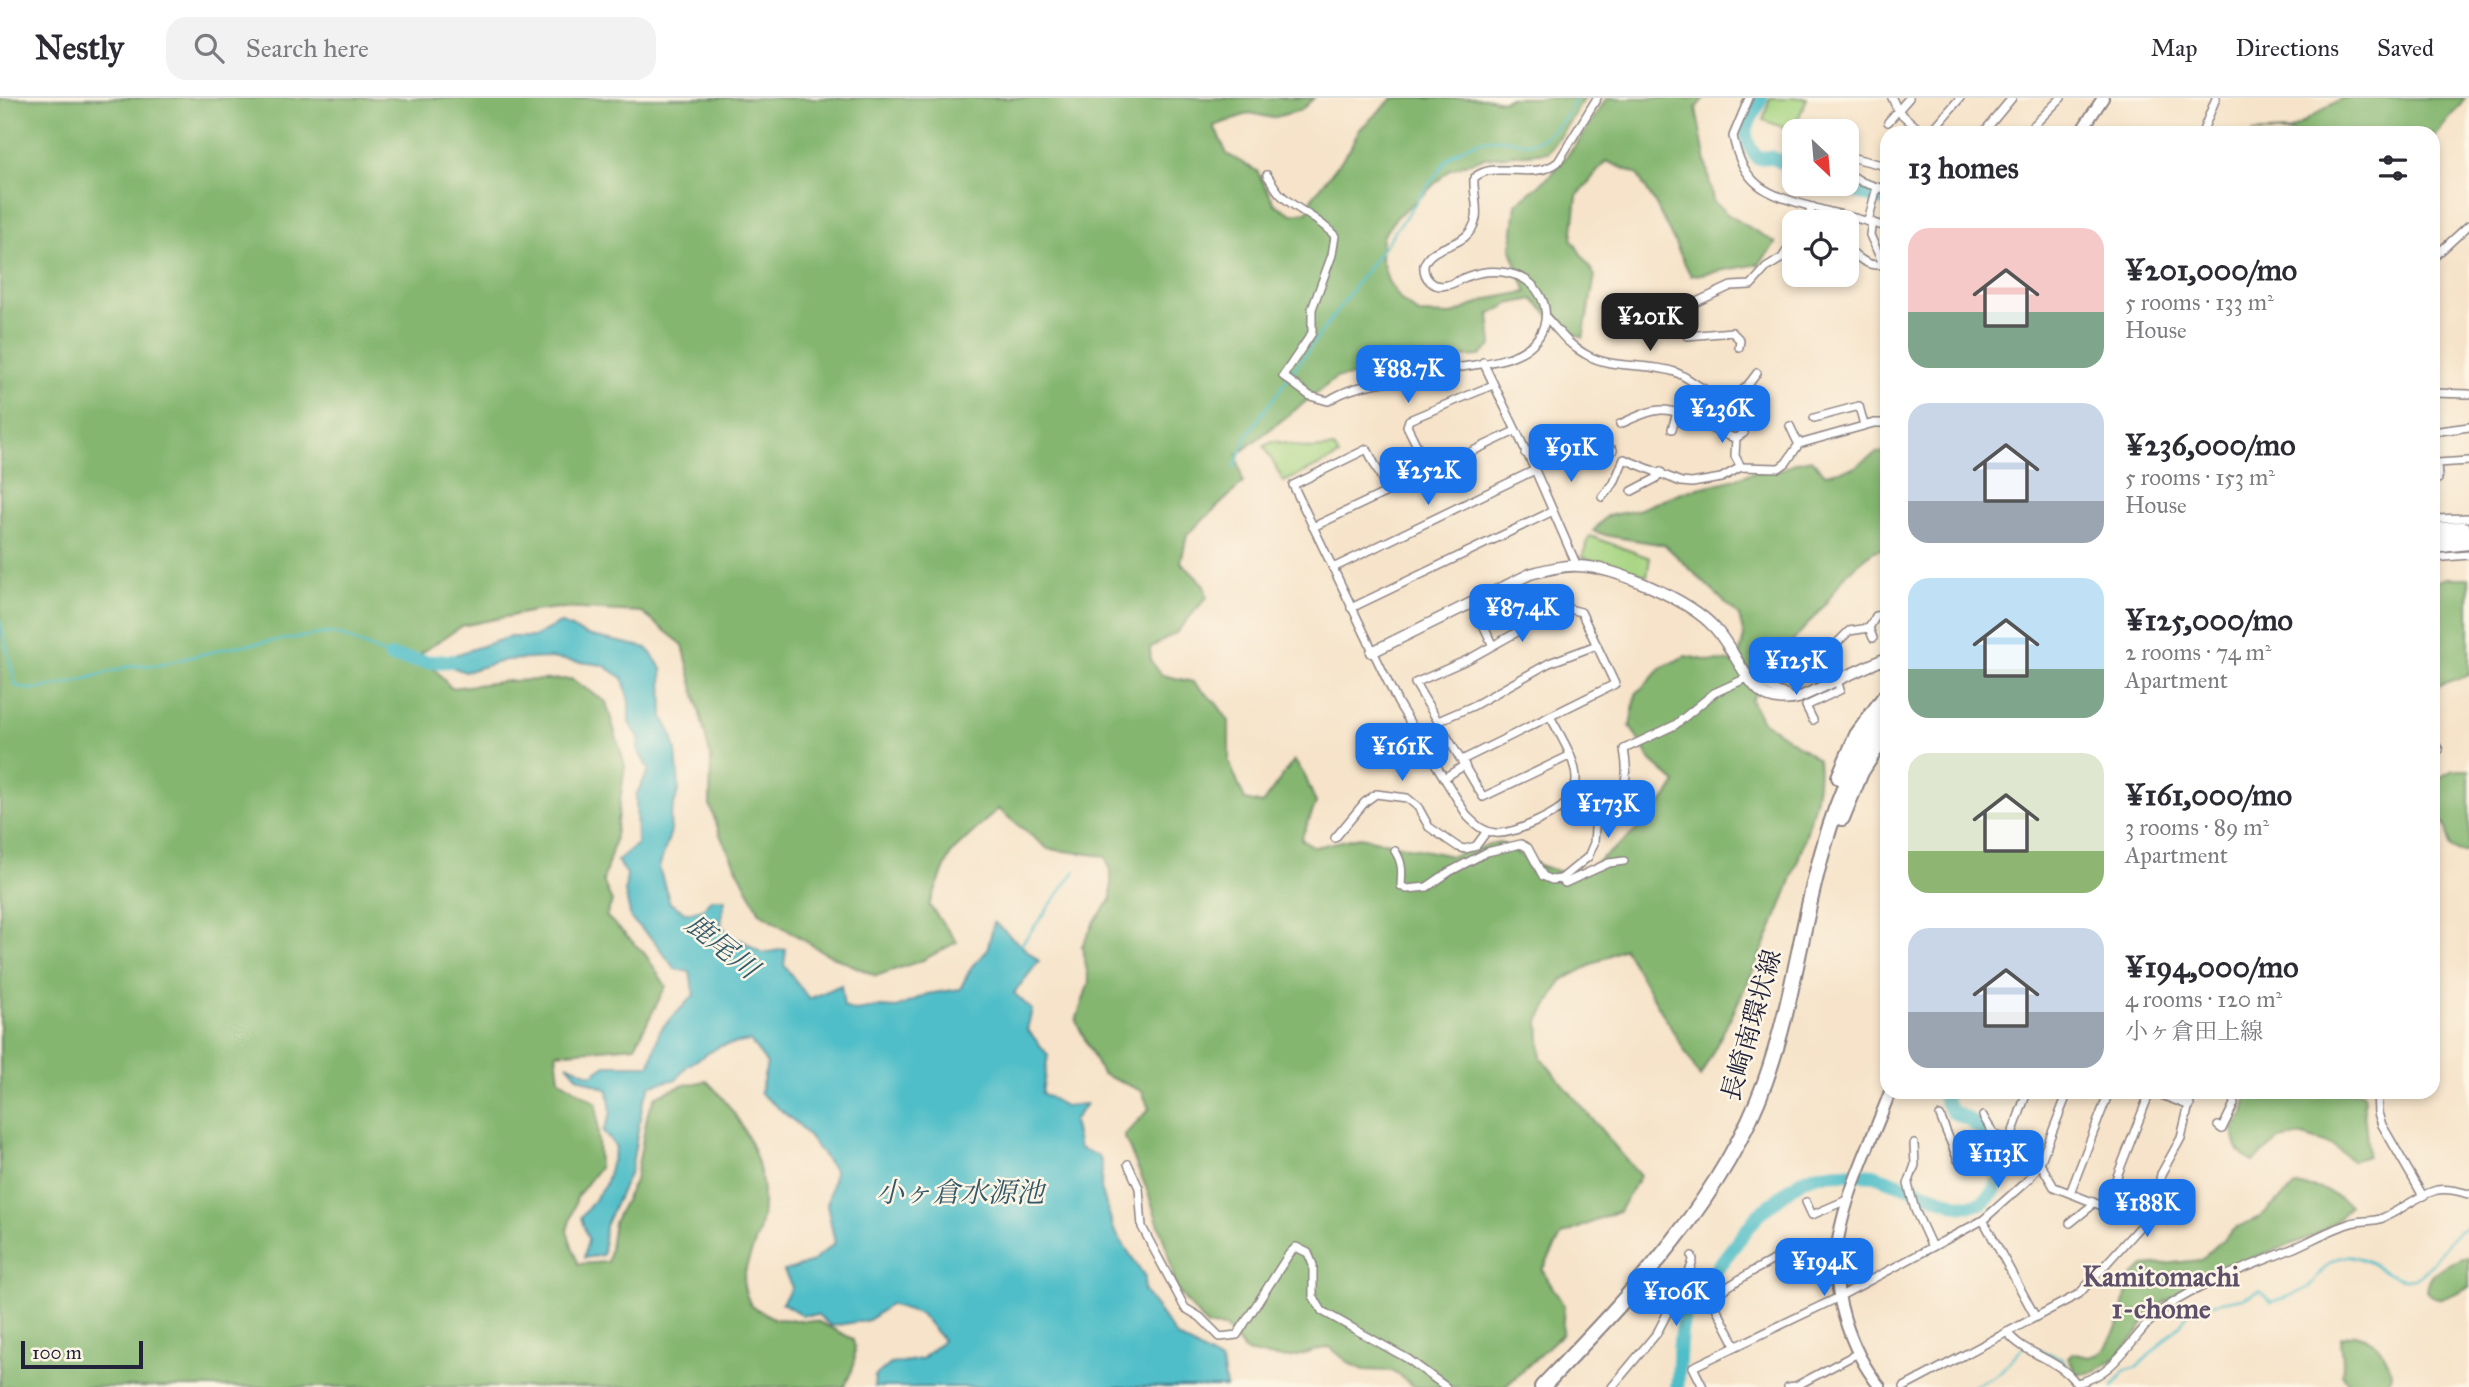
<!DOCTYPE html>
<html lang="en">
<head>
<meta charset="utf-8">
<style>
  body { margin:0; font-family:"IM FELL Great Primer","Noto Serif JP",serif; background:#f2f2f3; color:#2b2b33; height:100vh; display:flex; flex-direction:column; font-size:26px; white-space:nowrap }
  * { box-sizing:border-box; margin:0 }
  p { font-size:23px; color:#7c7c81 }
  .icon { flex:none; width:38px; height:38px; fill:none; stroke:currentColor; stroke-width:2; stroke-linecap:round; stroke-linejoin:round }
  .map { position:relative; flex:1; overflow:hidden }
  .side { position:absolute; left:1880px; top:28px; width:560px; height:973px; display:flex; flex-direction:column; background:#fff; border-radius:21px; box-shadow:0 4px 10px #0003 }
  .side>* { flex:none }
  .needle { width:46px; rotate:154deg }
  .controls { position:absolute; left:1782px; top:21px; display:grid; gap:14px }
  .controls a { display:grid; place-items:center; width:77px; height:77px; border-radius:14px; background:#fff; box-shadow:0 4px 10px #0003; font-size:35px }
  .scale { position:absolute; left:21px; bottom:18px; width:122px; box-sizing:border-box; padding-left:7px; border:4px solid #22223b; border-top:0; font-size:19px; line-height:24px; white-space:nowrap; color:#22223b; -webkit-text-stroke:5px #fcf5e5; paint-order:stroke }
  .price { position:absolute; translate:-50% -60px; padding:0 16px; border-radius:14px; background:#1a73e8; color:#fff; font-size:23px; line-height:46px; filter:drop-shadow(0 2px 4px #0008) }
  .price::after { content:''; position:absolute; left:50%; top:42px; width:21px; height:16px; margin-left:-10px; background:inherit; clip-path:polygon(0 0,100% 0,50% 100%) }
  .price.current { background:#222; color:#fff }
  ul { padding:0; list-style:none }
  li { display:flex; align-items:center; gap:21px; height:175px; padding:0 28px }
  li span { display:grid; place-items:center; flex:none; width:196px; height:140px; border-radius:21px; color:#555 }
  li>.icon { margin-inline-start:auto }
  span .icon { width:84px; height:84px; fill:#fffc; stroke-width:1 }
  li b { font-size:30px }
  h2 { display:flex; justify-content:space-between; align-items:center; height:84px; padding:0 28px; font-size:30px }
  header { display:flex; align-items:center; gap:42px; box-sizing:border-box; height:98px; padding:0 35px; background:#fff; border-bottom:2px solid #e1e1e2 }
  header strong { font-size:33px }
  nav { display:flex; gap:38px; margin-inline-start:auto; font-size:24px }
  .search { width:490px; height:63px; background:#f2f2f3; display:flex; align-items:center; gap:18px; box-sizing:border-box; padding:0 24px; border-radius:21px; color:#7c7c81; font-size:26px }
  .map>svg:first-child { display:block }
  .green { fill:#a6d481; stroke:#647b5e; stroke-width:2 }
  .forest { fill:#84b66f; stroke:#536c55; stroke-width:2 }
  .water { fill:#50bec8; stroke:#397082; stroke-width:2 }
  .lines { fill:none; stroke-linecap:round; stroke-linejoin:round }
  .stream { stroke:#50bec8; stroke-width:2.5 }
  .river { stroke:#50bec8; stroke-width:14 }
  .minor-casing { stroke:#8c8282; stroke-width:10 }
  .tertiary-casing { stroke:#8c8282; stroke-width:13 }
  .secondary-casing { stroke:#8c8282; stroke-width:14 }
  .primary-casing { stroke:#8c8282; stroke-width:16 }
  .motorway-casing { stroke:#8c8282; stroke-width:18 }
  .minor { stroke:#fff; stroke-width:7 }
  .tertiary { stroke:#fff; stroke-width:10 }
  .secondary { stroke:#fff; stroke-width:10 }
  .primary { stroke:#fff; stroke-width:12 }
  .motorway { stroke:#fff; stroke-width:14 }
  .labels { text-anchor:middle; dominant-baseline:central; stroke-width:5; stroke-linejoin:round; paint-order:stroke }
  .street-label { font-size:26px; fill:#22223b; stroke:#fcf5e5 }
  .water-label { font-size:28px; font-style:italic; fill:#32596c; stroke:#fcf5e5 }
  .neighbourhood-label { font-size:28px; font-weight:bold; fill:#5e4f6b; stroke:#fcf5e5 }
</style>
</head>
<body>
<header>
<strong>Nestly</strong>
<div class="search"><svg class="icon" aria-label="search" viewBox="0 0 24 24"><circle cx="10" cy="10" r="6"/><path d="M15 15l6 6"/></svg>Search here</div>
<nav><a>Map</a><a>Directions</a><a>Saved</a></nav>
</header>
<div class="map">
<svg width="2469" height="1289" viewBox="0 0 2469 1289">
  <rect width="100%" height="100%" fill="#fcf5e5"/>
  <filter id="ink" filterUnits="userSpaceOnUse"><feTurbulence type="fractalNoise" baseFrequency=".0143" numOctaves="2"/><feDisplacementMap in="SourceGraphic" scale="14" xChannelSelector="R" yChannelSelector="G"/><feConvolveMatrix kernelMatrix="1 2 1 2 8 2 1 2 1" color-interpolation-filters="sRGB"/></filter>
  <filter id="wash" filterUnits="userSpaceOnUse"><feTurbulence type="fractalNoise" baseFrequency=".00686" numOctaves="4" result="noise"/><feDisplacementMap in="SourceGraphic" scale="28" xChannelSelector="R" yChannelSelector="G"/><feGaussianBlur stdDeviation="1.57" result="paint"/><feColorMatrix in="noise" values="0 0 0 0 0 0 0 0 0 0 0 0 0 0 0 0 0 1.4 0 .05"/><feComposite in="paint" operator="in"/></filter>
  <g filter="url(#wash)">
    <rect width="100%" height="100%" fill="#f6e3c9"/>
    <g class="green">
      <path d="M1770,0H1807L1793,33L1763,22Z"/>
      <path d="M1274,343L1311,351L1334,349L1339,358L1284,384L1264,348Z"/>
      <path d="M1590,438L1650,460L1647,478L1582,459Z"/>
    </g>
    <g class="forest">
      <path d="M0,0H1314L1301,12L1272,20L1250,15L1214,28L1227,56L1257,73L1275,106L1292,116L1307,114L1313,99L1350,51L1359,32L1393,0H1484L1502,3L1509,0H1584L1575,16L1548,54L1483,60L1449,72L1421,99L1397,118L1382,139L1381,160L1388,183L1401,202L1419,216L1451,217L1488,201L1527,194L1511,152L1516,106L1551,77L1579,43L1607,0H1704L1696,10L1713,103L1727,116L1776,145L1759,166L1691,178L1656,107L1637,76L1606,63L1577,98L1572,142L1595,178L1583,240L1560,228L1533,201L1509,206L1489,217L1492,247L1480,258L1430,261L1391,274L1336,280L1237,357L1243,385L1187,437L1181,464L1204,487L1207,499L1176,535L1150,550L1151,563L1162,577L1193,584L1217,606L1229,623V664L1245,702L1262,706L1294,662L1305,678L1316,705L1301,741L1315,749L1360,739L1452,758L1499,744L1535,766L1576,779C1613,752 1652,726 1676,685L1651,663L1630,628L1636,596L1662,569L1686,558L1710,563L1738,564L1744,538L1739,518L1665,447L1609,438L1593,433L1607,418L1638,412L1682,394L1732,382L1753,374L1780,372L1797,364L1811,361L1825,376L1853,370L1876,355L1886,354V450L1874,453L1847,475L1824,508L1783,554L1751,602L1761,622L1818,661C1821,689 1813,713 1805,740C1780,823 1740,902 1700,979L1624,850L1562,882L1539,923L1541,960L1640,1078L1619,1113L1562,1137L1542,1172L1564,1208L1562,1236L1505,1289H1415L1392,1273L1363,1272L1350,1266L1330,1249C1317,1251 1309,1255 1297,1258C1281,1262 1262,1257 1246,1254L1225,1229L1207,1228L1176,1191L1167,1151L1146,1089L1124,1038L1149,1011L1142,993L1102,976L1076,923L1089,884L1082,848L1094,824L1111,802V773L1105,758L1048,751L998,711L951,755L929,807L957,844L923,862L876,878L825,855L760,815L721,739L710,708L711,661L683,547L641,514L559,510L534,513L462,528L421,555L451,590L508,583L571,581L606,604L625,668L614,745L603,783L612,804L606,818L645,856L666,888L635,948L556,955L559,981L597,1006L599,1070L577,1099L567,1133L578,1166L608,1164L614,1124L635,1083L648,1014L656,998L684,987L707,983C745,1021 773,1075 760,1130C756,1146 742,1171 744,1187C744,1194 749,1202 751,1208L775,1221L817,1223L853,1241C858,1260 853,1272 844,1289H0Z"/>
      <path d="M2342,0H2465L2433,41L2432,35H2251L2289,33Z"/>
      <path d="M2447,480H2469V577L2433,589V485Z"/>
      <path d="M2453,672H2469V754H2459L2450,749C2449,721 2427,715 2434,683Z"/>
      <path d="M2248,994H2362L2364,997C2362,1018 2369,1037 2367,1058L2352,1063L2332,1047L2303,1038L2279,1042L2253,1064C2238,1058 2234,1045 2233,1030L2244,1016Z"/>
      <path d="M2295,1088C2321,1088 2329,1093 2350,1107C2326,1142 2284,1147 2247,1162C2222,1173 2178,1194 2156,1210C2150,1215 2145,1224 2140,1231C2125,1252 2104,1277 2077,1276L2068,1260L2072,1255L2089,1259L2099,1256L2107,1248L2121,1222L2127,1192L2132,1179L2144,1168L2201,1162L2235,1130L2260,1119Z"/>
      <path d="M2463,1160H2469V1189C2454,1194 2439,1209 2427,1193C2429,1172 2445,1167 2463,1160Z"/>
      <path d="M2355,1236C2378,1242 2387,1255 2392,1278L2385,1289H2351L2342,1275C2345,1262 2341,1252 2341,1239Z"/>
    </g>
    <path class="water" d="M560,525L587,537L647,550L662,571L663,619L671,635L676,653L679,690L670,720L671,733L659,770L670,805L687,815L703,811L711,801H725L721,825L728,838L743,843L762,855L786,851L784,867L809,901L841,887L844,909L855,913L881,909L897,910L927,896L960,891L972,868L987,853L994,824L1039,863L1014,895L1032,912L1027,931L1048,957L1042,995L1065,1008L1086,1006L1073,1023L1079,1050L1099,1058L1102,1067L1101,1090L1114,1132L1145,1179L1144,1192L1176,1238L1222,1265L1226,1289H874L875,1278L891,1266L922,1261L943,1242L921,1216L890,1206L869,1222L831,1228L818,1217H802L782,1205L792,1189L784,1173L810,1165L835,1145L827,1107L835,1073L800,1028L760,995L767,966L750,943L720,948L687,968L677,981L651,987L643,1004L631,1072L605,1128L603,1157L584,1160L588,1141L581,1120L605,1087L616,1049L603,1033L611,1015L608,992L578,979L567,966L591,977L606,967H650L660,932L694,897L690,874L675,871L655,844L631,821L625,793L627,776L617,763L637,746L636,697L649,672L638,652L639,639L629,625V604L623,580L603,567L549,560L506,562L465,574L436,563L509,539H533Z"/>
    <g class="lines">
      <g class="stream">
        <path d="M1234,370L1249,334L1446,63C1464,46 1482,39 1507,42C1514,42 1521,46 1529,45C1547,43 1570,17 1576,0"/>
        <path d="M0,523L16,588L28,591H37L75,584L131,568L159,567L231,549L329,535L340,537L391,559"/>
        <path d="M1021,847L1075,773"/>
        <path d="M2029,1248L2061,1260L2076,1281"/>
        <path d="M1972,1289L1998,1276L2023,1249"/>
        <path d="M2113,1289L2124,1273L2137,1269L2181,1226L2192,1210L2242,1200L2260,1193L2271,1204C2282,1200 2297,1197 2307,1190C2325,1175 2325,1157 2354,1159C2371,1159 2396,1191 2419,1178C2437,1167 2446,1137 2469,1128"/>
      </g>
      <g class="river">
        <path d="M1761,0C1750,26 1736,33 1757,60L1771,59L1794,70"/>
        <path d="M1832,86L1886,103"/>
        <path d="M391,559L429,564L452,563"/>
        <path d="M1677,1289C1681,1260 1676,1231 1690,1205L1758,1117L1800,1083L1818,1076L1843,1075L1874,1077L1958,1107C1967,1108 1977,1108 1984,1103C2013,1082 1993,1041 1971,1023C1966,1019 1958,1018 1952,1013C1947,1009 1945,1001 1943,994"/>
      </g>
    </g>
  </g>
  <g filter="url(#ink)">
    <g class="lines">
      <defs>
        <g id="minor">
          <path d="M1749,0L1733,38C1743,89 1767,96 1812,109C1837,116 1862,121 1886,129"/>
          <path d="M1892,0L1898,13L1923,35"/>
          <path d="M1888,24L1909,0"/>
          <path d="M1930,35L1960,0"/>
          <path d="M1983,35L2012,0"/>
          <path d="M2026,35L2061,0"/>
          <path d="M2202,35L2216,0"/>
          <path d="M1846,58L1886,68"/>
          <path d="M1846,74L1862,84L1886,92"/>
          <path d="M1267,77C1271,83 1275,90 1280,96C1297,113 1318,119 1335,138L1332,157L1312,211V235L1283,278L1310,298L1328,303C1355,285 1385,286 1414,277C1421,276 1427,271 1434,270C1443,268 1452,270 1461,269C1489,265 1532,261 1543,230C1547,220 1546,208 1541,199C1528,172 1492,169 1466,179C1460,181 1454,186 1447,187C1433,191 1423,180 1424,167C1432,143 1469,153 1476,120C1478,107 1473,93 1474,80C1495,61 1533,84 1558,64L1597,0"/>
          <path d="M1868,123L1877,89"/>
          <path d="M1804,124L1813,109"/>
          <path d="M1846,149C1856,158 1869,171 1883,166L1870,137L1872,124"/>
          <path d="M2432,161L2469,127"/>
          <path d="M1546,219C1558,232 1568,247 1585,256C1612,272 1646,264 1675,274C1694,281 1712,304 1734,297C1744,294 1751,283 1757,275"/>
          <path d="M1739,249L1740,242L1732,234L1687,238L1684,232L1688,210L1692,206L1731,188L1751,187L1766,170L1782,160L1794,142"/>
          <path d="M1483,264L1535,372L1577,468"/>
          <path d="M2432,295L2469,296"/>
          <path d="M1814,320L1859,308L1864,327"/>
          <path d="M1620,326C1632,321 1650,311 1663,312C1684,312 1712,335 1736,340"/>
          <path d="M1790,328L1797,343L1802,345"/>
          <path d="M1672,331L1677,315"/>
          <path d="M2432,334L2469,329"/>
          <path d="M1525,355L1541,348L1571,372L1597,350L1613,352"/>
          <path d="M1741,369L1735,358L1736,340L1744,335"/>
          <path d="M1430,374L1407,328L1409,322L1493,287"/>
          <path d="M2432,381H2438L2437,365L2469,363"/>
          <path d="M1388,393L1367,351L1293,387L1398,605L1468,719C1476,727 1484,734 1495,735C1513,737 1557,716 1568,703C1573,697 1575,690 1576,683C1577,662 1559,636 1550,618"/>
          <path d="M1632,393L1655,381L1661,374"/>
          <path d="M1602,399L1614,385L1624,361L1681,384L1692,385L1721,380L1741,369L1779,370L1786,365L1799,346L1874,325H1886"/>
          <path d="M2432,421L2469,420"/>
          <path d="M1313,429L1515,333"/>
          <path d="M2432,460L2469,457"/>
          <path d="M1333,470L1535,372"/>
          <path d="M1473,505L1492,546"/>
          <path d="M1351,510L1553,413"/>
          <path d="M1869,530L1873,540"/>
          <path d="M1834,548L1837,560"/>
          <path d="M1818,554L1823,566"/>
          <path d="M1792,601C1784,592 1772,594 1763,585L1765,577L1804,558L1834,548L1849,533L1869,530L1876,518L1886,516"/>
          <path d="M1813,622L1806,608L1840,592L1837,582"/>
          <path d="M1438,623L1473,608L1549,565L1597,547"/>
          <path d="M2432,641L2439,652"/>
          <path d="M1462,662L1615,586L1581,514L1569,511L1553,514L1469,561L1415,585L1483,699L1569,658"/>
          <path d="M1444,680L1465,667"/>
          <path d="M1335,740L1365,704L1376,696L1407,700L1418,709L1429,729L1458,749L1465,751L1476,748L1487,733"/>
          <path d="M1395,753C1403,765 1402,774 1401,788L1407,791L1427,789L1449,774L1487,754L1521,746L1528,750L1543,778L1552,782L1561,781L1588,759L1594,745L1596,717C1625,692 1630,688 1624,651L1675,627L1714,595L1749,579"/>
          <path d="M1561,781L1565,785L1609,765L1624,763"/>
          <path d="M2027,994L2011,1039L2027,1047L2040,1065"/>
          <path d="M2154,994L2190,1008"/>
          <path d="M2377,994L2378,1015L2382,1027L2423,1098"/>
          <path d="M1940,1018L1958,1062"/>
          <path d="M1983,1018C1990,1030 1995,1043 2011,1039"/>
          <path d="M2218,1028L2222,1031L2234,1006L2232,994"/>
          <path d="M1914,1046L1915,1067L1908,1086L1915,1112L1932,1149"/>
          <path d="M2040,1065L2068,994"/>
          <path d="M1128,1066L1139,1090L1142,1129L1185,1210L1200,1219L1220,1239L1237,1237L1289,1156L1296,1149L1308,1155L1313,1167V1198L1322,1213L1408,1261L1446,1289"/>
          <path d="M2070,1095L2109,994"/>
          <path d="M1806,1104L1812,1117L1849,1101"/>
          <path d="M1983,1122L2035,1218"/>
          <path d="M2070,1125L2090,1109L2093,1104"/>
          <path d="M2007,1234C2024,1257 2057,1259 2076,1285C2119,1278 2134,1230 2168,1208C2207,1182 2252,1168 2294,1150C2312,1142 2330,1132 2348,1126C2358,1122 2370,1124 2380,1121C2400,1114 2417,1097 2437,1092C2448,1090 2459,1093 2469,1096"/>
          <path d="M1736,1248L1712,1202L1713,1198L1753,1173L1792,1152"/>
          <path d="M1612,1289L1657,1235L1691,1169L1693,1162L1692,1158"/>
          <path d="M1703,1289L1693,1269L1833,1202L1983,1122L2029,1081L2040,1065L2054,1089L2105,1109L2150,994"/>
          <path d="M1788,1289L1796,1288L1858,1255"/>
          <path d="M1904,1289L2079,1196L2151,1116L2155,1108L2161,1076L2181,1040L2192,994"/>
        </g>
        <path id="tertiary" d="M1372,554L1530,476C1545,472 1562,467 1578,468C1615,469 1689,502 1714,529C1731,547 1745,582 1762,595C1771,602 1787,603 1798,600L1886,560"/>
        <g id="secondary">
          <path d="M2080,35L2103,0"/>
          <path d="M1880,1289C1849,1251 1830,1191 1838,1142C1847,1091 1872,1042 1890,994"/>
        </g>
        <g id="primary">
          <path d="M2432,431L2464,430"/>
          <path d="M2432,449L2469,445"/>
        </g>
        <g id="motorway">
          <path d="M2432,439L2469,436"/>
          <path d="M1839,679L1857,637L1886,597"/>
          <path d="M1842,720L1861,674L1886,635"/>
          <path d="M1542,1289C1629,1198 1721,1105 1765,984C1809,862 1806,723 1886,616"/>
        </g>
      </defs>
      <use href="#minor" class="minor-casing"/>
      <use href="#tertiary" class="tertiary-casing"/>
      <use href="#secondary" class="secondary-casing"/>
      <use href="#primary" class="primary-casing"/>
      <use href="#motorway" class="motorway-casing"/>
      <use href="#minor" class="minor"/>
      <use href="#tertiary" class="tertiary"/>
      <use href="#secondary" class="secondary"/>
      <use href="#primary" class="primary"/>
      <use href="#motorway" class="motorway"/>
    </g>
  </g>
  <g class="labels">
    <g class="street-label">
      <text transform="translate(1751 927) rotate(-74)">長崎南環状線</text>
    </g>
    <g class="water-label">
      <text transform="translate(722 848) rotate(39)">鹿尾川</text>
      <text x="960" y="1094">小ヶ倉水源池</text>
    </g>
    <g class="neighbourhood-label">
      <text x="2161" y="1178">Kamitomachi<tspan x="2161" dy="32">1-chome</tspan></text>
    </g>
  </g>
</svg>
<div class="controls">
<a><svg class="needle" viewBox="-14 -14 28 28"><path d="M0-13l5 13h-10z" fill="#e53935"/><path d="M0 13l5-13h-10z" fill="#7c7c81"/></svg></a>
<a><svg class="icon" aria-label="locate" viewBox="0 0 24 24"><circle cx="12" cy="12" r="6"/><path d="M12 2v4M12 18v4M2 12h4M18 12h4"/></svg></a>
</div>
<div class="scale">100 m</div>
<b class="price current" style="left:1650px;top:255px">¥201K</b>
<b class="price" style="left:1408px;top:307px">¥88.7K</b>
<b class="price" style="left:1722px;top:347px">¥236K</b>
<b class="price" style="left:1571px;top:386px">¥91K</b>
<b class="price" style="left:1428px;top:409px">¥252K</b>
<b class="price" style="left:1522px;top:546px">¥87.4K</b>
<b class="price" style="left:1796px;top:599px">¥125K</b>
<b class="price" style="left:1402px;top:685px">¥161K</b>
<b class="price" style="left:1608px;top:742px">¥173K</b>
<b class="price" style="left:1998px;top:1092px">¥113K</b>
<b class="price" style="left:2147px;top:1141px">¥188K</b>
<b class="price" style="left:1824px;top:1200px">¥194K</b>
<b class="price" style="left:1676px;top:1230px">¥106K</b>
<section class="side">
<h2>13 homes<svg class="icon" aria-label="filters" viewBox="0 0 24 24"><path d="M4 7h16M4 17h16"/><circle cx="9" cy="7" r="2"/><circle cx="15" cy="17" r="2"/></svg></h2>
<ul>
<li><span style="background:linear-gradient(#f6c9c9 60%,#7fa58c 0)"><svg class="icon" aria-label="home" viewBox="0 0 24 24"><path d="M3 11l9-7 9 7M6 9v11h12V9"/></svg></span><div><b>¥201,000/mo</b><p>5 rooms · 133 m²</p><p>House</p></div></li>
<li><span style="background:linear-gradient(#c9d6e8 70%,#9aa5b1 0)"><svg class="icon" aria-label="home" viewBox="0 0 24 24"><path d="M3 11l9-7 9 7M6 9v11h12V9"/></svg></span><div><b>¥236,000/mo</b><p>5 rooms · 153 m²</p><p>House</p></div></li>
<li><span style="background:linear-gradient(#bfe0f5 65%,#7fa58c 0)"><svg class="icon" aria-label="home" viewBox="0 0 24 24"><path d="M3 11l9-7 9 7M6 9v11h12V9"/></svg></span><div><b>¥125,000/mo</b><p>2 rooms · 74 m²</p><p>Apartment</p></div></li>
<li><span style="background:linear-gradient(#dfe7d0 70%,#8fb573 0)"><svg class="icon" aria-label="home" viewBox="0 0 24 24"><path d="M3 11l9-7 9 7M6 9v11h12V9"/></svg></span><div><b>¥161,000/mo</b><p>3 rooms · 89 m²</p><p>Apartment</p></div></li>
<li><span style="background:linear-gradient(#c9d6e8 60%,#9aa5b1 0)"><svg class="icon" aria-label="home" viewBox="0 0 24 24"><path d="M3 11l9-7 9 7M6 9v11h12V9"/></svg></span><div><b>¥194,000/mo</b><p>4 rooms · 120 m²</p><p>小ヶ倉田上線</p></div></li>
</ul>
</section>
</div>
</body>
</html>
